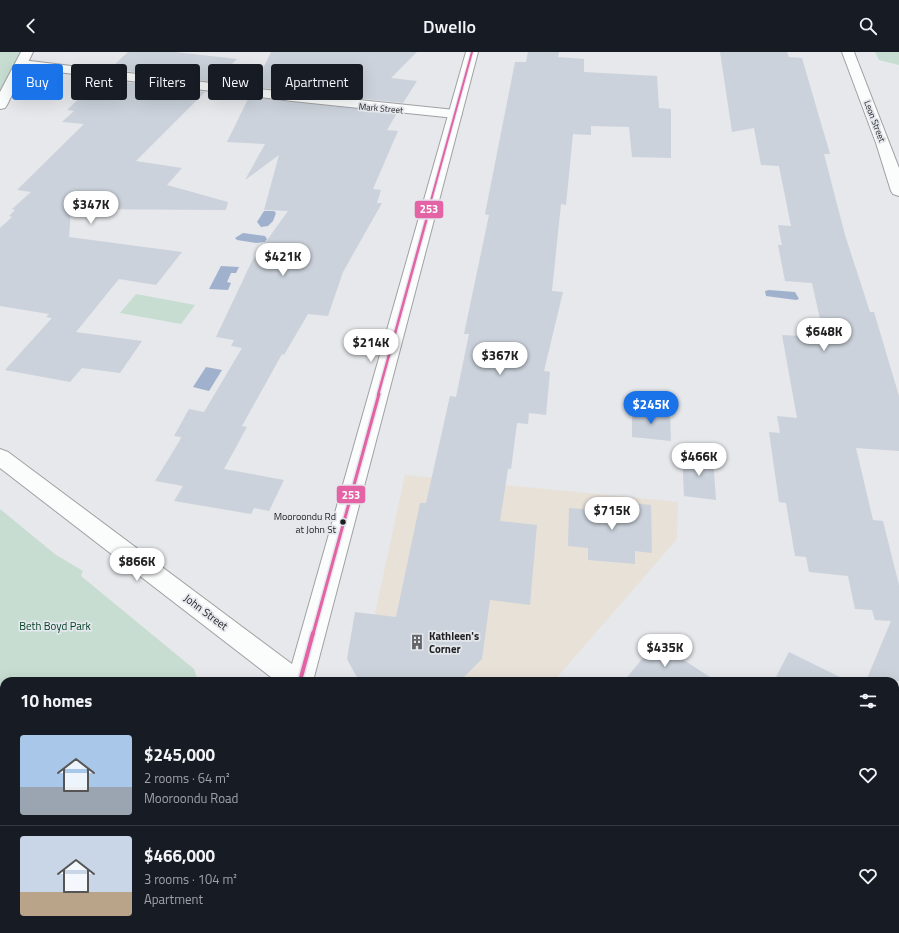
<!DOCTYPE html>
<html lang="en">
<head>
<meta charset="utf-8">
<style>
  body { margin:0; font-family:"Titillium Web",sans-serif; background:#20242c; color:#f1f3f6; height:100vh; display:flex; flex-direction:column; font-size:15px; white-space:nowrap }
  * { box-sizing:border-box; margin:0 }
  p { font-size:13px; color:#9ea1a6 }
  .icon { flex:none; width:22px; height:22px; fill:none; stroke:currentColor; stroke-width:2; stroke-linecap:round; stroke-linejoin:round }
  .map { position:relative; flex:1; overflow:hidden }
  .sheet { position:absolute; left:0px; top:625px; width:899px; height:256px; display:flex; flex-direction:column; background:#171b24; border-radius:12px 12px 0 0; box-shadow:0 4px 16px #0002 }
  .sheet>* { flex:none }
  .banner { position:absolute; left:12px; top:12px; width:400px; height:36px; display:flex; gap:8px }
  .price { position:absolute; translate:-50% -34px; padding:0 9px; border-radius:14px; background:#fff; color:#222; font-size:13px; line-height:26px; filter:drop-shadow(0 1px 2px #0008) }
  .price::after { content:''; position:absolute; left:50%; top:24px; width:12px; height:9px; margin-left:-6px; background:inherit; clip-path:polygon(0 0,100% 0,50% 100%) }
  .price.selected { background:#1a73e8; color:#fff }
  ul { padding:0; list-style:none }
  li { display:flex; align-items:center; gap:12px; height:100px; padding:0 20px }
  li+li { border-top:1px solid #363941 }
  li span { display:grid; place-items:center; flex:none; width:112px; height:80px; border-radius:4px; color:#555 }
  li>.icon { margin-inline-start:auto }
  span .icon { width:48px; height:48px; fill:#fffc; stroke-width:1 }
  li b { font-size:17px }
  h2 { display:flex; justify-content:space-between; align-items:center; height:48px; padding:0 20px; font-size:17px }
  .tag { padding:0 14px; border-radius:4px; background:#171b24; box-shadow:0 4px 16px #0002; font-size:14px; line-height:36px }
  .tag.selected { background:#1a73e8; color:#fff }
  header { display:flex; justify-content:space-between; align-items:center; height:52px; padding:0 20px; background:#171b24; font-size:18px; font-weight:600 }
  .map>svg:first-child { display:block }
  .commercial { fill:#e8e1d8 }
  .green { fill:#c7ddd1 }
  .water { fill:#a0b1cd }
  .building { fill:#cbd2db }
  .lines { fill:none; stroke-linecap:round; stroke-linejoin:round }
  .street-casing { stroke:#a0a1a3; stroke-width:2 }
  .secondary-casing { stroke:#a0a1a3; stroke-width:2 }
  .path { stroke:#c6c6c8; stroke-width:3; stroke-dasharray:2.5 2.5; stroke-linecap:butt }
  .street { fill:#fbfcfc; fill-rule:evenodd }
  .secondary { fill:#fbfcfc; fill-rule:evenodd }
  .bus-1-far3-casing { stroke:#e4e8ed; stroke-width:4 }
  .bus-1-far2-casing { stroke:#e4e8ed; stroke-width:5 }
  .bus-1-far1-casing { stroke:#e4e8ed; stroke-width:6 }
  .bus-1-casing { stroke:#e4e8ed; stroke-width:7 }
  .bus-1-far3 { stroke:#e463a4; stroke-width:2 }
  .bus-1-far2 { stroke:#e463a4; stroke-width:2.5 }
  .bus-1-far1 { stroke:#e463a4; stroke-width:3 }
  .bus-1 { stroke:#e463a4; stroke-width:4 }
  .bus-dot { fill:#1e1f21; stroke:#e4e8ed; stroke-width:1.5 }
  .labels { text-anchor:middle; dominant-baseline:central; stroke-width:3.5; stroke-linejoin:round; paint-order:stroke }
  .far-street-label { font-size:9px; fill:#1e1f21; stroke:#e4e8ed }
  .bus-label { font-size:10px; fill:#1e1f21; stroke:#e4e8ed; text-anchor:end }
  .street-label { font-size:11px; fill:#1e1f21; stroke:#e4e8ed }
  .park-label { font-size:11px; fill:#064126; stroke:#e4e8ed }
  .poi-label { font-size:11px; font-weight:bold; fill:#1e1f21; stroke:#e4e8ed; text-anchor:start }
  .line-badge { stroke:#e4e8ed; stroke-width:1.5 }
  .badge-label { font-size:11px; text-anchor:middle; font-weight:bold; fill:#fff }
</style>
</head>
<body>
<header><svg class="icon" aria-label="back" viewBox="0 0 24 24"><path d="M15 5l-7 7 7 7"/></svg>Dwello<svg class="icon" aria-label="search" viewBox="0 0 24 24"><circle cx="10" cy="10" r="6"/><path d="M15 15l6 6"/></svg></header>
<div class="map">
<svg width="899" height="881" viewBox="0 0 899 881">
  <rect width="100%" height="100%" fill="#e6e8eb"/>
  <path class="commercial" d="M405,423L678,450L677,487L554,629H381L366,603Z"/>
  <g class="green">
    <path d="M0,0H27L0,53Z"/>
    <path d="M875,0H899V13L879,8Z"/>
    <path d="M136,242L195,253L181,272L120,261Z"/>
    <path d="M0,457L56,503L83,519L81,524L194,617L198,629H4V785L0,788Z"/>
  </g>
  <g class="water">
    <path d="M264,159H274L276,161L273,169L268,174L261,175L257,170Z"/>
    <path d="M243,181L265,184L267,187L265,190L256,191L237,188L235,186Z"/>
    <path d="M221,214L239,215L236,221H231L227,230L231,231L228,238L209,237Z"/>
    <path d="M769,238L795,240L799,247L796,248L766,244L765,239Z"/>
    <path d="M206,315L222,318L209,339L193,335Z"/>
  </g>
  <g class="building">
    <path d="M128,0H175L237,7L214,30L110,17Z"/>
    <path d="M271,0H417L391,26L417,29L403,51L254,35Z"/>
    <path d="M528,0H559L558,5L584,7V20L657,24L659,56L671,57V106L632,105L629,75L591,74V83L573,82L566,153L561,152L552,239L563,240L544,319L550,320L546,363L529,361L528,372L517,371L511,417H508L500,469L537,473L530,553L490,548L482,607L460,629H359L347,607L355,560L396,565L420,451H426L450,344L456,345L469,282H464L489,163L485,162L515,10H526Z"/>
    <path d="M720,0H787L789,5L802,6L830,102H824L845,183L870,260H874L899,344V399L856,396L873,468L883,469L899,533V629H866L891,569L875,568L872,558L855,557L848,524L809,520L806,505L795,504L786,451L779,450L769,380L780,381L777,364L797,366L782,283L824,285L812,231L785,229L778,193H782L778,173L791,174L779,114L761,113L754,76L732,80Z"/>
    <path d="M99,27L205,40L136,109L182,116L167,133L228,150L226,158L71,157L69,185L182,200L156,233L119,227L76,280L142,289L120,321L82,316L70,330L5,318L52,266L46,265L49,262L0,254V176L12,165L9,164L15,158L12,157L31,140L17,138L84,72L62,70L74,59L67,58Z"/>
    <path d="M249,45L397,61L387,78L398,79L373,137L381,138L377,151H382L343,220L328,264L308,262L284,303L282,302L242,374L247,375L224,417L284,428L269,459L254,456L251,462L174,449L183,434L155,429L180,388L181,385L174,384L189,357L204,360L242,296L231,294L234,288L216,285L252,209L288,159L264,158L279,103L245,128L265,92L227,90Z"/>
    <path d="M632,356L670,360L671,389L632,385Z"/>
    <path d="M682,402L713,405L716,448L684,444Z"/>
    <path d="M600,448L651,453L652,501L635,499V512L588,508V496L568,494L569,456L593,458L592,449L599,450Z"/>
    <path d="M656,590L716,629H624Z"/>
    <path d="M789,600L848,629H774Z"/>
  </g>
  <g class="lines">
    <defs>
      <g id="street">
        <path d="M842,0H854L899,116V144L893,142L891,139L876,91Z"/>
        <path d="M22,8L292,41L455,58L460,59L462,62L460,65L455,66L292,49L17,15L16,12L17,9Z"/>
        <path d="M67,877H101L99,881H65Z"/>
      </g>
      <g id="secondary">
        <path d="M21,0H33L7,53L5,56L0,57V40Z"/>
        <path d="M466,0H478L313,629H276L0,416V397L8,400L292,612Z"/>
        <path d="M596,877H631L633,881H598Z"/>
      </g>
    </defs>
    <use href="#street" class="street-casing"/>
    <use href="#secondary" class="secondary-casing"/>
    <g class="path">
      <path d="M352,629L354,627"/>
      <path d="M545,877L550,881"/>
    </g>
    <use href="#street" class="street"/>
    <use href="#secondary" class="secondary"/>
    <defs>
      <path id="bus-1-far3" d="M430,152L472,0"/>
      <path id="bus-1-far2" d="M378,343L431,151"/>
      <path id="bus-1-far1" d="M313,582L379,342"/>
      <path id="bus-1" d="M300,629L313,581"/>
    </defs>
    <use href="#bus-1-far3" class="bus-1-far3-casing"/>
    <use href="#bus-1-far2" class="bus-1-far2-casing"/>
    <use href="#bus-1-far1" class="bus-1-far1-casing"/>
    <use href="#bus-1" class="bus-1-casing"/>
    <use href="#bus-1-far3" class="bus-1-far3"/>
    <use href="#bus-1-far2" class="bus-1-far2"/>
    <use href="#bus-1-far1" class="bus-1-far1"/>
    <use href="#bus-1" class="bus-1"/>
  </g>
  <defs>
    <symbol id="building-bare" viewBox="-9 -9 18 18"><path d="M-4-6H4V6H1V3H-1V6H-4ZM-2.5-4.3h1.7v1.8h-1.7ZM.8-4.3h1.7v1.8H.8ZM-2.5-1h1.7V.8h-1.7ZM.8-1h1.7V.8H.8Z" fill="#646568" stroke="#e4e8ed" stroke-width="2.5" paint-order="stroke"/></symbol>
  </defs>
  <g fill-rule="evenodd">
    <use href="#building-bare" x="406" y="579" width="22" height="22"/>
  </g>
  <circle class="bus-dot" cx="343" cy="470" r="3.5"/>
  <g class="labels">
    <g class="far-street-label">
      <text transform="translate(381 56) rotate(5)">Mark Street</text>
      <text transform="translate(875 69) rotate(69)">Leon Street</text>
    </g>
    <g class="bus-label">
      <text x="336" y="464">Mooroondu Rd<tspan x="336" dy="13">at John St</tspan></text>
    </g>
    <g class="street-label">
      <text transform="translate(206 560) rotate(37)">John Street</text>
    </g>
    <g class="park-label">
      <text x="55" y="574">Beth Boyd Park</text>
    </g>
    <g class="poi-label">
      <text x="429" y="584">Kathleen's<tspan x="429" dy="13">Corner</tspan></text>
    </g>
  </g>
  <g class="line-badge">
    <rect x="414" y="148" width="30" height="19" rx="4" fill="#e463a4"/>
    <rect x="336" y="433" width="30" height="19" rx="4" fill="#e463a4"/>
  </g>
  <g class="badge-label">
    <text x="429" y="161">253</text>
    <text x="351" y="447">253</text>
  </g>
</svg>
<b class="price" style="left:91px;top:173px">$347K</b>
<b class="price" style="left:283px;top:225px">$421K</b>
<b class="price" style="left:824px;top:300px">$648K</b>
<b class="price" style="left:371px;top:311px">$214K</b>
<b class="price" style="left:500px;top:324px">$367K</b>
<b class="price selected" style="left:651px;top:373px">$245K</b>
<b class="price" style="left:699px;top:425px">$466K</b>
<b class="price" style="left:612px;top:479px">$715K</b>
<b class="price" style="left:137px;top:530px">$866K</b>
<b class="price" style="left:665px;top:616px">$435K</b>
<div class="banner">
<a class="tag selected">Buy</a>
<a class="tag">Rent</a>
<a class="tag">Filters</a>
<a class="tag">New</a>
<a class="tag">Apartment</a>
</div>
<section class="sheet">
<h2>10 homes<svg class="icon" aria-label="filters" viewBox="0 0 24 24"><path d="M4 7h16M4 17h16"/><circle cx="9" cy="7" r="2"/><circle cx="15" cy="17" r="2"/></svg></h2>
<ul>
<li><span style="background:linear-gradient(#a9c7e8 65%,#9aa5b1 0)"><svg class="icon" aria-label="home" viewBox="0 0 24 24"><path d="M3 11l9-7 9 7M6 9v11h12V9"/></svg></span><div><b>$245,000</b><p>2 rooms · 64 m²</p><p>Mooroondu Road</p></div><svg class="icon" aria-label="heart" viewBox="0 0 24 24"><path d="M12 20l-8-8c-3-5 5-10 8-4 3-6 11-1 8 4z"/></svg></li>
<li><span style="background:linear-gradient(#c9d6e8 70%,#b9a48a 0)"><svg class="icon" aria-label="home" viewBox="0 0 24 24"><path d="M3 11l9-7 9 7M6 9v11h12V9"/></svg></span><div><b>$466,000</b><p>3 rooms · 104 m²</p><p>Apartment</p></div><svg class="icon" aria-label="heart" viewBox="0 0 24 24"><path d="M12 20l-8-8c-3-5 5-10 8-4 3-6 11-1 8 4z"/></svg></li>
</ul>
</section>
</div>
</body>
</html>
